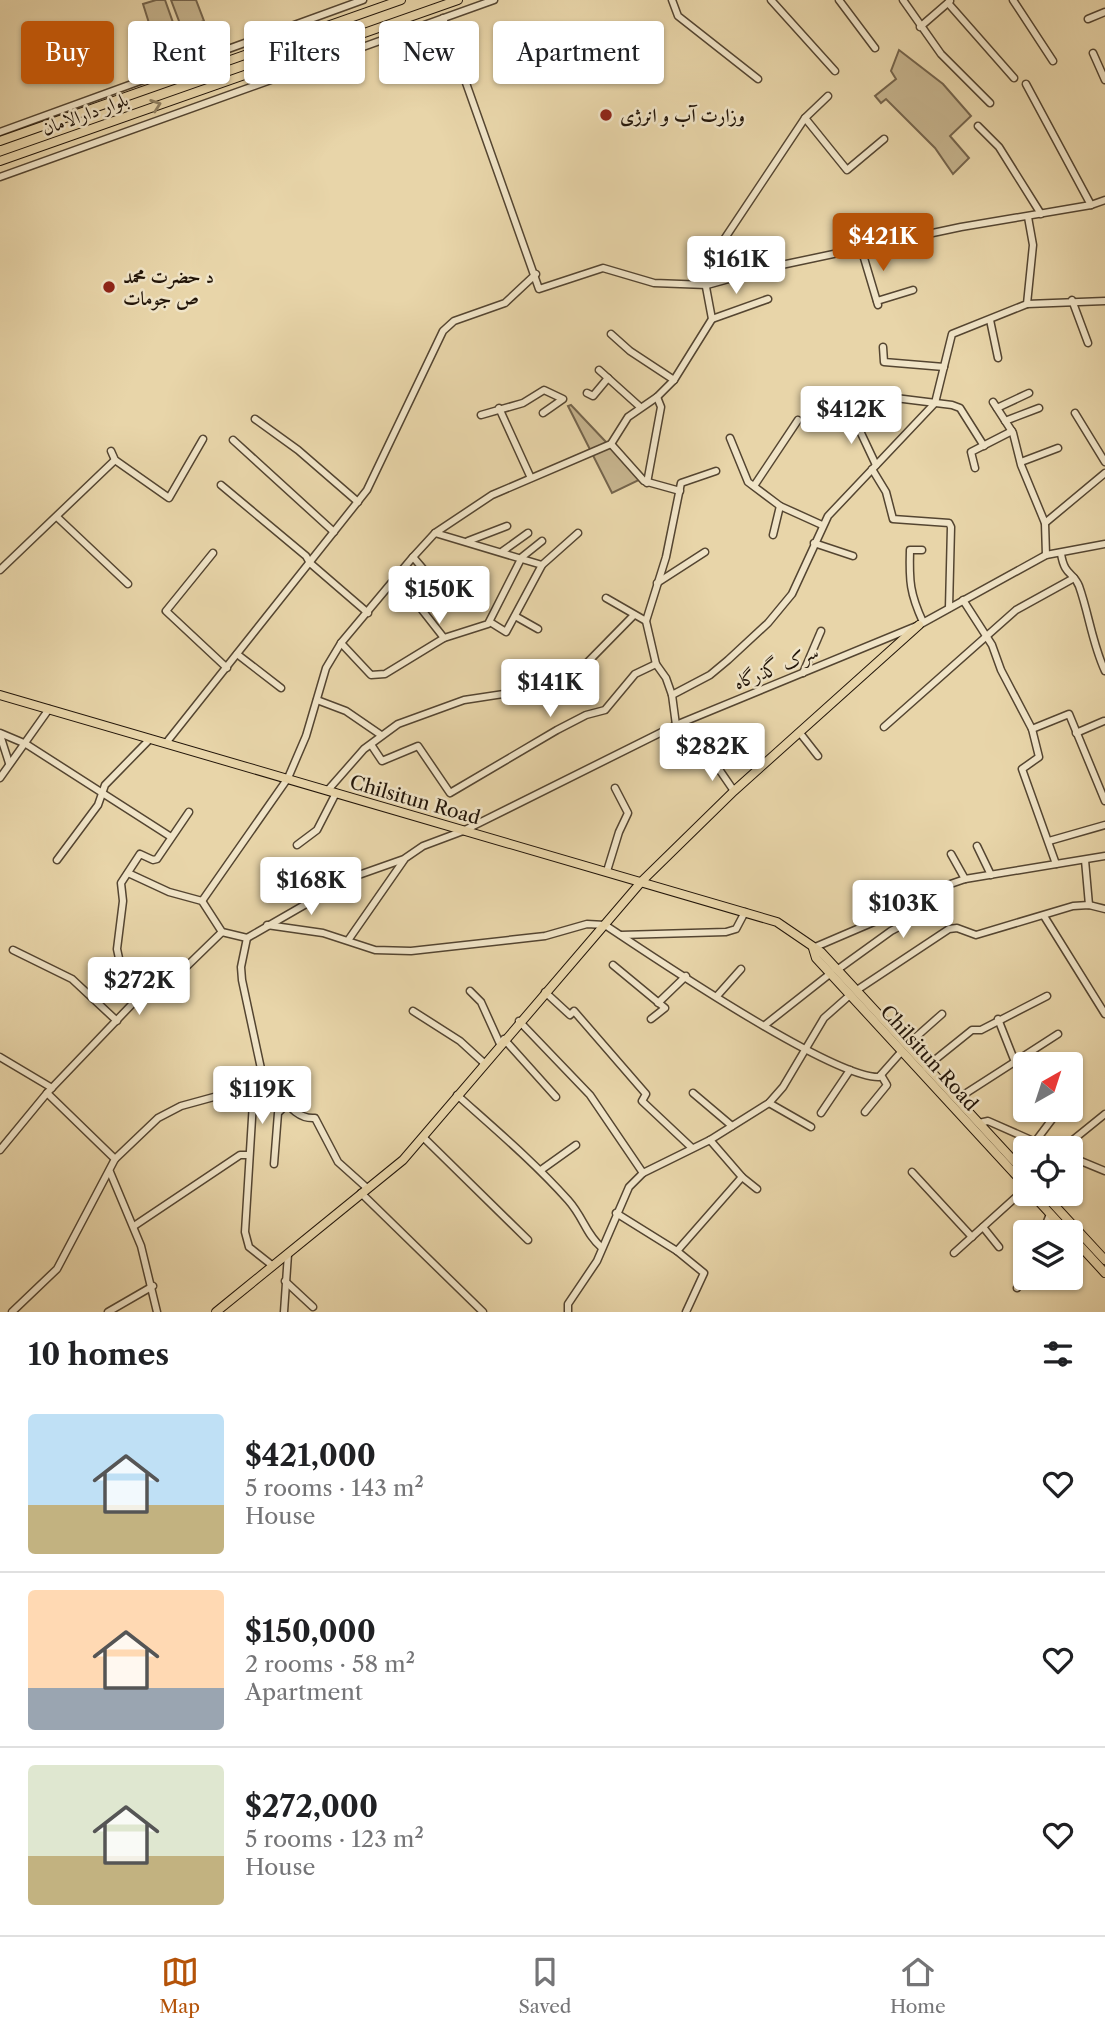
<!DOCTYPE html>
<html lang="en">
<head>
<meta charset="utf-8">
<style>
  body { margin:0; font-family:"Libre Caslon Text",Amiri,serif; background:#f2f2f2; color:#202124; height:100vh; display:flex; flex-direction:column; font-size:26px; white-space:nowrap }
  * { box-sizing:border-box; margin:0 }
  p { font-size:23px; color:#757577 }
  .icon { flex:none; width:38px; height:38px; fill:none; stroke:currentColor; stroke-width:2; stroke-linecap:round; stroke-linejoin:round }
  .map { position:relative; height:1312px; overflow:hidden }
  .drawer { display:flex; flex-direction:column; background:#fff; flex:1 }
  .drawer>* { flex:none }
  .banner { position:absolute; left:21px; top:21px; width:700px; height:63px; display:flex; gap:14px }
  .needle { width:46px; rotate:39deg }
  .buttons { position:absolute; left:1013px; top:1052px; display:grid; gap:14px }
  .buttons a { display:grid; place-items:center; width:70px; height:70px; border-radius:7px; background:#fff; box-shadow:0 2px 5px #0004; font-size:35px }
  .price { position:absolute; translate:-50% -60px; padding:0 16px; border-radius:7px; background:#fff; color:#222; font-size:23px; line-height:46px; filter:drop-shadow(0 2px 4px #0008) }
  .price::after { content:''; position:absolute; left:50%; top:42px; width:21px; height:16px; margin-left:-10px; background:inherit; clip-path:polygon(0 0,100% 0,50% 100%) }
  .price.selected { background:#b45309; color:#fff }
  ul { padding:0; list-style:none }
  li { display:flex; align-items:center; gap:21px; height:175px; padding:0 28px }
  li+li { border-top:2px solid #e0e0e0 }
  li span { display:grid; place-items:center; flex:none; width:196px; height:140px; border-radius:7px; color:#555 }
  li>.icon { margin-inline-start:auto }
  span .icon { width:84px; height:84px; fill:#fffc; stroke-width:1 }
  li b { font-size:30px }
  h2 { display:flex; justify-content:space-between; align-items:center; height:84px; padding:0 28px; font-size:30px }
  .chip { padding:0 24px; border-radius:7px; background:#fff; box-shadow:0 2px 5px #0004; font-size:24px; line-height:63px }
  .chip.selected { background:#b45309; color:#fff }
  .tabs { display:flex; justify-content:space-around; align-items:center; height:98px; border-top:2px solid #e0e0e0; background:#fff; font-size:19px; color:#757577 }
  .tabs a { display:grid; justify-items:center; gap:4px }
  .tabs .selected { color:#b45309 }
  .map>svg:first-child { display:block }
  .green { fill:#c6b48e; stroke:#74644c; stroke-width:2 }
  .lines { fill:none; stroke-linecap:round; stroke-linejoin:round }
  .minor-casing { stroke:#544531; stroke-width:9 }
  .major-casing { stroke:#221509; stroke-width:10 }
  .minor { stroke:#f0e4c7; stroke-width:6 }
  .major { stroke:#e8d5a9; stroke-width:8 }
  .oneway { stroke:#8f7f61 }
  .poi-dot { fill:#8f2418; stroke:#f0e4c7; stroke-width:2.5 }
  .labels { text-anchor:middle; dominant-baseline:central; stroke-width:5; stroke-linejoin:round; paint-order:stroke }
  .street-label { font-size:19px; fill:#221509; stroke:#f0e4c7 }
  .poi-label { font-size:19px; font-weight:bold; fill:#221509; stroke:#f0e4c7; text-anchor:start }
</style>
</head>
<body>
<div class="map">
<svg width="1105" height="1312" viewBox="0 0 1105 1312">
  <rect width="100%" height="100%" fill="#e8d5a9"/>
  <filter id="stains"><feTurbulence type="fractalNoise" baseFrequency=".00286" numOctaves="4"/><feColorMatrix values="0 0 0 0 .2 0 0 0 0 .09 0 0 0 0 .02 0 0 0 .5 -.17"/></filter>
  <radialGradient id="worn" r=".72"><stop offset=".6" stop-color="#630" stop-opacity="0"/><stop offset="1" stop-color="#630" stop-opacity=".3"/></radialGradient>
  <g class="green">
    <path d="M156,0H165L176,31L154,39L143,4Z"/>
    <path d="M171,0H196L204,21L182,29Z"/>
    <path d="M899,50L943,84L971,116L950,136L969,158L953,174L935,148L886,99L881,103L875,96L896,79L891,71Z"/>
    <path d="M571,405L641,479L612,493L568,406Z"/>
  </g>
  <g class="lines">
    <defs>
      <g id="minor">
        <path d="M672,0L678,16L758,79"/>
        <path d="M771,0L835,71"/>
        <path d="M839,0L875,48"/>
        <path d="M903,0L941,54L990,103"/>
        <path d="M1013,0L1053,61"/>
        <path d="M948,3L1014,78"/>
        <path d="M443,18L539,289L603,268L654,283L707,285L772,267L961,227L1091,205L1105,200"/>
        <path d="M1088,19L1105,12"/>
        <path d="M920,27L950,1"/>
        <path d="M1093,53L1105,80"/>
        <path d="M1026,84L1091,205"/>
        <path d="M805,118L847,170L884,139"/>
        <path d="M978,126L999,147L1041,214"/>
        <path d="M0,132L363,0"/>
        <path d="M0,177L494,0"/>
        <path d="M861,248L878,305"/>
        <path d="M1072,300L1088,343"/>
        <path d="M877,301L913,290"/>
        <path d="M1027,304L1105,301"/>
        <path d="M712,319L768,299"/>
        <path d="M990,320L998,358"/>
        <path d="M611,334L630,351L674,380"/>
        <path d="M883,347L884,362L944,367"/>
        <path d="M599,370L639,406"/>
        <path d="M587,393L593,396L608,378"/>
        <path d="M855,393L952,405L960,408L984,446"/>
        <path d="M993,402L1013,433L1021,465L1045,523L1046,555"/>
        <path d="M499,408L530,476"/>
        <path d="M997,408L1029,393"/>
        <path d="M1075,413L1105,462"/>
        <path d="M852,414L876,465"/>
        <path d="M481,415L523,403L544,390L563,399L543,413"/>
        <path d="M255,419L298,450L358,502"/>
        <path d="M1005,421L1039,408"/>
        <path d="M730,438L748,482L780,506L822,525"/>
        <path d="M233,440L334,532"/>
        <path d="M611,444L644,481L680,491"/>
        <path d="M111,451L115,460L169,498L203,439"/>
        <path d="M1021,462L1058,448"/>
        <path d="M975,468L971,452L1012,431"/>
        <path d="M872,469L886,492L893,519L949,523L951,527L949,608"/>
        <path d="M647,483L661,407L657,397"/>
        <path d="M221,485L306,556L310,563L368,613"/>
        <path d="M754,486L798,420"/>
        <path d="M57,517L128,584"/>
        <path d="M1045,523L1105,473"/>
        <path d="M435,533L542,565"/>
        <path d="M773,535L780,506"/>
        <path d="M468,541L507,526"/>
        <path d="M814,543L853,556"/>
        <path d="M922,550H910C909,581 910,594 923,622"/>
        <path d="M503,551L528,533"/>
        <path d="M213,553L166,611L227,668"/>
        <path d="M1061,554C1065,577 1073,571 1079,586C1089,614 1092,643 1105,671"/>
        <path d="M413,557L430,577"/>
        <path d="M0,570L115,460"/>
        <path d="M397,578L444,638"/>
        <path d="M657,583L705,552"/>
        <path d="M606,598L646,621"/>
        <path d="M963,600L992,645L1001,670L1032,729L1039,757L1022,769L1056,864"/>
        <path d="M515,616L538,629"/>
        <path d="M490,622L506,632L542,565L578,533"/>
        <path d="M341,643L371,675L385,674L444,638L488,624L522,557L542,541"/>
        <path d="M237,654L281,688"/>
        <path d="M578,672L634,615"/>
        <path d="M803,673L821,631"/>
        <path d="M672,695L710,675L728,660L768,623L792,594L828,516L935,403L952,334L1027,304L1033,245L1028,217"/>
        <path d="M317,700L346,711L381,735"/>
        <path d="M676,725L672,695L666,678L656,664L646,621L666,557L681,483L716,471"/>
        <path d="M884,727L1016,610L1074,578"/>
        <path d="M1032,729L1069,714L1105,801"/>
        <path d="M0,733L26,744L171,837"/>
        <path d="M800,733L818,756"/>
        <path d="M1076,733L1104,721"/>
        <path d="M0,735L9,763"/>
        <path d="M166,743L367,490L443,331L454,321L505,303L536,274"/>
        <path d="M372,746L382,761L418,746L450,793L557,730L586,715L605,710L635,674L656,664"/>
        <path d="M712,759L734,791"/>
        <path d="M0,778L49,709"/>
        <path d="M328,790L364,749L398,724L464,700L523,691L541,670"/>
        <path d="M1049,841L1105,825"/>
        <path d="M297,845L317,830L336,793"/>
        <path d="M977,846L991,875"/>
        <path d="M951,854L965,879"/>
        <path d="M57,860L98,805L105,785L150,739"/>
        <path d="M1085,860L1089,905"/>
        <path d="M607,871L619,832L628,813L615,788"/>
        <path d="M128,873L169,892L202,901L222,932L247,938L353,877L404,859L423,846L463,831L676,725L919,625L1046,555L1105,544"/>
        <path d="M202,901L288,778L306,736L326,668L341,643L413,557L435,533L492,495L611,444L628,417L657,397L674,380L712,319L703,271L805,118L828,96"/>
        <path d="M1044,916L1105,1014"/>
        <path d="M267,925L323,933L375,950L411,951L545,936L587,924L605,925C653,957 832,1078 879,1077L902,1051"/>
        <path d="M621,935L726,932L736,929L745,912"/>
        <path d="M247,938L241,967L242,980L263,1078L254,1086L245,1232L249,1247L273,1266"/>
        <path d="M349,939L404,860"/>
        <path d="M813,948L904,909L936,889L965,879L1105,856"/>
        <path d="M13,950L72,979L117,1021"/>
        <path d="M120,963L117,949L123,901L121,883L140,854L153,860L157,859L189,812"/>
        <path d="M613,965L665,1008L651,1019"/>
        <path d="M837,970L891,931L920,916L933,903L936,889"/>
        <path d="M857,990L949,929L957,928L976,935L1073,906L1089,905L1105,909"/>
        <path d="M470,991L481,1002L500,1044"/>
        <path d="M545,992L570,1015L574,1011L646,1094L642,1101L692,1148"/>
        <path d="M717,996L741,969"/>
        <path d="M658,1003L686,976"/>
        <path d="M413,1011L460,1041L484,1063"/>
        <path d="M998,1019L1015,1062"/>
        <path d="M519,1021L590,1095L643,1173"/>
        <path d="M765,1025L831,973"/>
        <path d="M504,1039L556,1097"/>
        <path d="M907,1045L942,1014"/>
        <path d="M0,1057L52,1088"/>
        <path d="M926,1067L972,1030H981L1047,996"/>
        <path d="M263,1078C282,1090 290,1120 315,1118L338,1162L367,1188"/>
        <path d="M693,1093L732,1126"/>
        <path d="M457,1095C495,1129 534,1162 568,1200C584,1218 585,1233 602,1248"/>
        <path d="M957,1099L1058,1034"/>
        <path d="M769,1103L811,1127"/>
        <path d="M865,1112L887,1085L881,1075"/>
        <path d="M821,1113L850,1070"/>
        <path d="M979,1123L988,1121L1049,1148"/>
        <path d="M423,1137L528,1240"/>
        <path d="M710,1140L742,1177L757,1189"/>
        <path d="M1035,1142L1059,1110"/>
        <path d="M1063,1148L1105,1114"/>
        <path d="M0,1150L47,1093L136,1000L186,967L222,932"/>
        <path d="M1071,1157L1105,1171"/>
        <path d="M115,1159L158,1118L181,1106L254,1086"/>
        <path d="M274,1164L278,1113L287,1104"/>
        <path d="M541,1170L576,1145"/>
        <path d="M110,1172L141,1246L157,1312"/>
        <path d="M912,1172L972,1237"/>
        <path d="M361,1193L483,1312"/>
        <path d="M616,1213L677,1251L704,1273L686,1312"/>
        <path d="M134,1226L240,1155H249"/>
        <path d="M983,1227L999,1247"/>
        <path d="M1043,1232L1050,1214"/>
        <path d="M677,1251L742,1177"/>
        <path d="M954,1253L1026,1188"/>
        <path d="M285,1281L313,1307"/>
        <path d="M1017,1288L1026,1276"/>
        <path d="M12,1312L57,1269L115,1159L47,1093"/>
        <path d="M108,1312L153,1286"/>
        <path d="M284,1312L288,1254"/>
        <path d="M568,1312V1304L597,1261L629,1187L643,1173L710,1140L769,1103L783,1087L824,1018L850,995"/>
      </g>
      <g id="major">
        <path d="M0,141L401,0"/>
        <path d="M0,161L458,0"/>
        <path d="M0,695L777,922L821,952L1026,1174"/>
        <path d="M813,948L816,958L1026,1186"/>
        <path d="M1032,1194L1067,1232"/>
        <path d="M1044,1194L1105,1260"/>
        <path d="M1071,1236L1105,1273"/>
        <path d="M216,1312L403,1160L642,881L734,791L919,625"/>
      </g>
    </defs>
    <use href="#minor" class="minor-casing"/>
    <use href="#major" class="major-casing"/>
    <use href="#minor" class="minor"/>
    <use href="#major" class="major"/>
  </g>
  <defs><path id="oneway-chevron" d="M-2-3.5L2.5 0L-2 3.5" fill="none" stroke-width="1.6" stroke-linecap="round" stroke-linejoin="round" transform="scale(1.75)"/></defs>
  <use class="oneway" href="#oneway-chevron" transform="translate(156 105) rotate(-19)"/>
  <g class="poi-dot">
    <circle cx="606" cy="115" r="7"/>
    <circle cx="109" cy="287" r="7"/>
  </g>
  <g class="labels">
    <g class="street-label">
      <text transform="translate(85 114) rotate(-20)">بلوار دارالامان</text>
      <text transform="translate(776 667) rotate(-22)">سرک گذرگاه</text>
      <text transform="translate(415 800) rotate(16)">Chilsitun Road</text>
      <text transform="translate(929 1058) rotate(48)">Chilsitun Road</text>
    </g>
    <g class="poi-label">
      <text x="620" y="115">وزارت آب و انرژی</text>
      <text x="123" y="276">د حضرت محمد<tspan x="123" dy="22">ص جومات</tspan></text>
    </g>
  </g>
  <rect width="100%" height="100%" filter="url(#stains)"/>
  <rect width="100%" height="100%" fill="url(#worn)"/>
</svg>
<div class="buttons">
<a><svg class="needle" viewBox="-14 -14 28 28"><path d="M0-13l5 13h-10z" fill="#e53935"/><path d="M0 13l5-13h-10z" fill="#757577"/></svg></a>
<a><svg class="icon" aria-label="locate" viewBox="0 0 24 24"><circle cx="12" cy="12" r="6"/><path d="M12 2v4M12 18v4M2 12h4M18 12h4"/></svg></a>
<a><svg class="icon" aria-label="layers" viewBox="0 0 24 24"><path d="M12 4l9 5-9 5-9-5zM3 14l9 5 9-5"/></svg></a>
</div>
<b class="price selected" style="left:883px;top:273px">$421K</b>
<b class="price" style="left:736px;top:296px">$161K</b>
<b class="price" style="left:851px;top:446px">$412K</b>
<b class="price" style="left:439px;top:626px">$150K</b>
<b class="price" style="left:550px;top:719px">$141K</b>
<b class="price" style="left:712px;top:783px">$282K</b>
<b class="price" style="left:311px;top:917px">$168K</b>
<b class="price" style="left:903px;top:940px">$103K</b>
<b class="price" style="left:139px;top:1017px">$272K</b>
<b class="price" style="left:262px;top:1126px">$119K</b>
<div class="banner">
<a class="chip selected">Buy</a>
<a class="chip">Rent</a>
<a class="chip">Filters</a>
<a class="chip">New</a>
<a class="chip">Apartment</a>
</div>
</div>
<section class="drawer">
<h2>10 homes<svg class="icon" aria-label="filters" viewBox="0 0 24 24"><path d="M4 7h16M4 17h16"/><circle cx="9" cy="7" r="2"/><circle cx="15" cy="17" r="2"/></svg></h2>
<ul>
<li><span style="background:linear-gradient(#bfe0f5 65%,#c2b280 0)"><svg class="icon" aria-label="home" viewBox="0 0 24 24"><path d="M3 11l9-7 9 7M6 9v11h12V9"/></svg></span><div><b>$421,000</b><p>5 rooms · 143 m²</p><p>House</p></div><svg class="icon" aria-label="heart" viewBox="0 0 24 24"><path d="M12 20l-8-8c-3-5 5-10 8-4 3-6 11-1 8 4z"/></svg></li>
<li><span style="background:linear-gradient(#ffd9b3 70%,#9aa5b1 0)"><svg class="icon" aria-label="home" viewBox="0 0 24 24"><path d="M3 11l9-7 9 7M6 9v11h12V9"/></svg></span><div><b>$150,000</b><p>2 rooms · 58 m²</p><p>Apartment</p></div><svg class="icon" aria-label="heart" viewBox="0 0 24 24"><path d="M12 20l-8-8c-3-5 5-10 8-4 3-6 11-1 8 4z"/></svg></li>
<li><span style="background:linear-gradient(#dfe7d0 65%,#c2b280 0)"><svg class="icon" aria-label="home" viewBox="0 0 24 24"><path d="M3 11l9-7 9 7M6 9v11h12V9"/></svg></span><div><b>$272,000</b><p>5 rooms · 123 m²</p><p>House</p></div><svg class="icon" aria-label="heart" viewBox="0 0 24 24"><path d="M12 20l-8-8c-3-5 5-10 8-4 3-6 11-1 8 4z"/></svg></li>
</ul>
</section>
<nav class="tabs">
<a class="selected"><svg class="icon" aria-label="map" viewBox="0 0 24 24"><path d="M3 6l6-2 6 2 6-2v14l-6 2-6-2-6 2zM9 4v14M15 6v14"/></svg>Map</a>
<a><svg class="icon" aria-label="saved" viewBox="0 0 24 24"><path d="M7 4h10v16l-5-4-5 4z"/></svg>Saved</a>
<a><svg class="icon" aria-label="home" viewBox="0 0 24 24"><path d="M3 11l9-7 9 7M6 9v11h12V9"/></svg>Home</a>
</nav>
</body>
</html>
